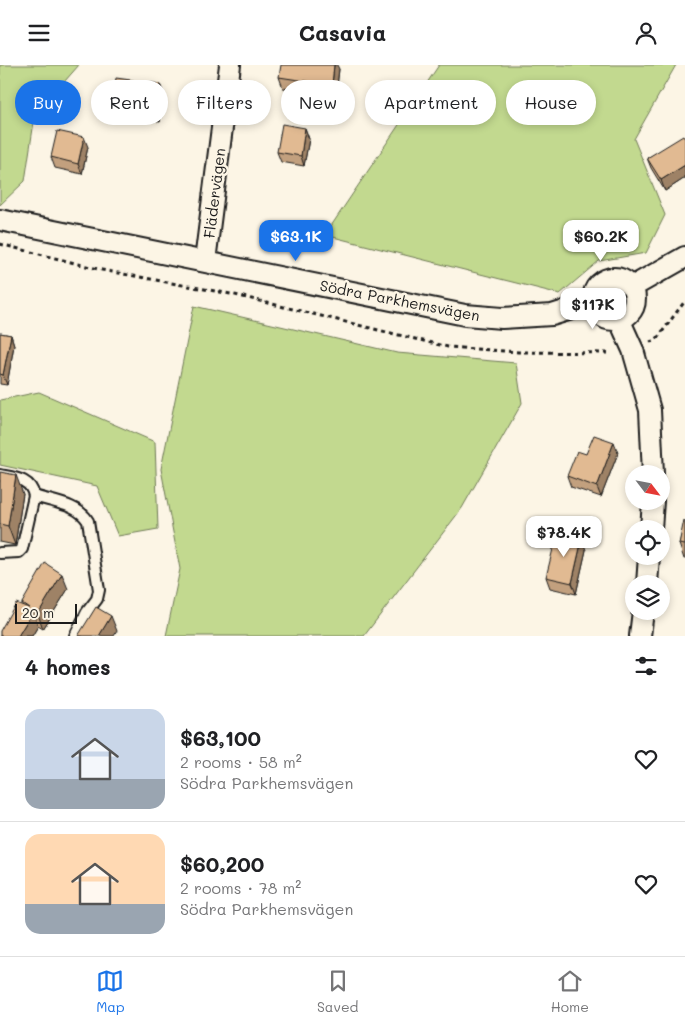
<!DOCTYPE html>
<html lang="en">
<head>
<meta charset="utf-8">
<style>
  body { margin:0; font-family:Mali,sans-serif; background:#f6f6f6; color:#202124; height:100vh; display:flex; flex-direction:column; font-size:19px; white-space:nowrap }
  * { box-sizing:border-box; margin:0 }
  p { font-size:16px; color:#757577 }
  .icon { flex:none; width:28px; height:28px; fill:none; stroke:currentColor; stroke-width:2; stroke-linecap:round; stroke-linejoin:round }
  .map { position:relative; height:571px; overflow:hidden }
  .details { display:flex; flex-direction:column; background:#fff; flex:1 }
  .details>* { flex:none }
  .guide { position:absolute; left:15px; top:15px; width:655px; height:45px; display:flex; gap:10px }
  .needle { width:32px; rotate:122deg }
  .fabs { position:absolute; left:625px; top:400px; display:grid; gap:10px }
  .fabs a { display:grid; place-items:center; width:45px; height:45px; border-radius:50%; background:#fff; box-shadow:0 2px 8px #0003; font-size:25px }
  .scale { position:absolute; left:15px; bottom:12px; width:62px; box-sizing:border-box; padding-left:5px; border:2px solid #1c1c1c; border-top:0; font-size:14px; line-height:18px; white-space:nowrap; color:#1c1c1c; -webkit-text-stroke:4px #fcf5e5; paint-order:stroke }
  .price { position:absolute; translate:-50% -42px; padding:0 11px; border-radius:10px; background:#fff; color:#222; font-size:16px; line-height:32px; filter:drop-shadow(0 1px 2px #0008) }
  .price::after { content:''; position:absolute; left:50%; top:30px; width:15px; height:11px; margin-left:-8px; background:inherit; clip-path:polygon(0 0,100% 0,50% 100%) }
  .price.selected { background:#1a73e8; color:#fff }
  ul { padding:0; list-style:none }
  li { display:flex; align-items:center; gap:15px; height:125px; padding:0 25px }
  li+li { border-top:1px solid #e0e0e0 }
  li span { display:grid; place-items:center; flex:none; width:140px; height:100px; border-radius:15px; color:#555 }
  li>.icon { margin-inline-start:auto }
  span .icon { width:60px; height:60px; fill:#fffc; stroke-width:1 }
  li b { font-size:21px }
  h2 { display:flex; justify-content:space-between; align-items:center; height:60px; padding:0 25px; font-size:21px }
  .chip { padding:0 18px; border-radius:22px; background:#fff; box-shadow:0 2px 8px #0003; font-size:18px; line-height:45px }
  .chip.selected { background:#1a73e8; color:#fff }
  header { display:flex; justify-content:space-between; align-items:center; height:65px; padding:0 25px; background:#fff; font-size:22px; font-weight:700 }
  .tab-bar { display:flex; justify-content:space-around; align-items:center; height:70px; border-top:1px solid #e0e0e0; background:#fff; font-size:14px; color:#757577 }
  .tab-bar a { display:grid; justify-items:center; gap:2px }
  .tab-bar .selected { color:#1a73e8 }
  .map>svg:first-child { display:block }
  .green { fill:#c2d98f; stroke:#6f7a56 }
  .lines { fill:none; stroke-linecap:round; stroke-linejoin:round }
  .lane-casing { stroke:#1c1c1c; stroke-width:14 }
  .street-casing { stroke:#1c1c1c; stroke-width:24 }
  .path { stroke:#1c1c1c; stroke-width:3; stroke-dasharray:4 4; stroke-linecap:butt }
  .lane { stroke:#fcf5e5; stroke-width:10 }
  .street { stroke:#fcf5e5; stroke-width:20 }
  .wall { fill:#c2a07e; stroke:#1c1c1c }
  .shaded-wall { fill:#9e8266; stroke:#1c1c1c }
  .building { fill:#e1ba92; stroke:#1c1c1c }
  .labels { text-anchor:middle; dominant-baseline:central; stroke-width:5; stroke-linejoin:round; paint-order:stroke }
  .street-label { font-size:15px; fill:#1c1c1c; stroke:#fcf5e5 }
</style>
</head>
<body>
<header><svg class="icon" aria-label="menu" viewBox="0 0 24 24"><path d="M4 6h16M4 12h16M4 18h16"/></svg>Casavia<svg class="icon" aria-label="person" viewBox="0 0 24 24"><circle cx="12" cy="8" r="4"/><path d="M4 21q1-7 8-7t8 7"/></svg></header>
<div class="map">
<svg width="685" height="571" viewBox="0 0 685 571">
  <rect width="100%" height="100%" fill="#fcf5e5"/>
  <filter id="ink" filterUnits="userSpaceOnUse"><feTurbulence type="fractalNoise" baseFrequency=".02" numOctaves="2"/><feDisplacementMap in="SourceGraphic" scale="10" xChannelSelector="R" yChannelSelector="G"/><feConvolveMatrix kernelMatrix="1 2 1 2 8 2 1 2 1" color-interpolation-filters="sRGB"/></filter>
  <g filter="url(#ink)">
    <g class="green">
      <path d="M0,0H79L35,50L25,116L0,140Z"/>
      <path d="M439,0H676L634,74L665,150L646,188L599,196L560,229L325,170Z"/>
      <path d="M194,241L397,288L516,298L522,338L462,443L364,571H166L180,504L161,404Z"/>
      <path d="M39,327L155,377L158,464L118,471L97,421L0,400V335Z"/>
    </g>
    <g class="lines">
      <defs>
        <g id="lane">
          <path d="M0,410C15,413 31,414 34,431C52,437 78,439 88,456L99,525L97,534L87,547L75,571"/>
          <path d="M0,488L19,487L22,484L34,431"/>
        </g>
        <g id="street">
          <path d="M0,155L465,250L502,253L552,250L594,237"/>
          <path d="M205,196L230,0"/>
          <circle cx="614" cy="234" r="21"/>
          <path d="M632,222L685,192"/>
          <path d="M619,254L633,285L650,345L653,409"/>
          <path d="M651,464L653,436"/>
          <path d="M647,519L649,491"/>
          <path d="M640,571L643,546"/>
        </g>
      </defs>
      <use href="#lane" class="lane-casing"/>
      <use href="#street" class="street-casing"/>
      <g class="path">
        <path d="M0,179L102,205L231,229L448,282L518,287L611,288"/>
        <path d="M650,277L656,275L685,236"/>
      </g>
      <use href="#lane" class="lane"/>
      <use href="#street" class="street"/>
    </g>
    <g class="wall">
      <path d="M339,4L336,30L283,23L279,12Z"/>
      <path d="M160,19L164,30L160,57L116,51L112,40Z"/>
      <path d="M305,63L309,74L304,101L281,97L277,87Z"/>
      <path d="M685,74V113L665,126L651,103L647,93Z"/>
      <path d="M88,82L82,109L55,103L51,92Z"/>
      <path d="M0,268L11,270L14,280L7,320L0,319Z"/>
      <path d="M618,388L601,432L571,422L567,411L586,389Z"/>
      <path d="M0,407L23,429L15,480L0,477Z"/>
      <path d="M685,456V494H684L679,479Z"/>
      <path d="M586,485L576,529L550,523L546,512Z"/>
      <path d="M68,524L43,564L38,561L32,571H0L22,540V538Z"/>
    </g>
    <g class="shaded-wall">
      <path d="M334,0H337L339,4L336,30L332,20Z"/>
      <path d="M160,19L164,30L160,57L156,47Z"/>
      <path d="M305,63L309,74L304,101L301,91Z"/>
      <path d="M84,72L88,82L82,109L78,99Z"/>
      <path d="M685,100V113L665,126L661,115Z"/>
      <path d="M11,270L14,280L7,320L3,310Z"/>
      <path d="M614,377L618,388L601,432L597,422Z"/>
      <path d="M16,410L23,429L15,480L8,461Z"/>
      <path d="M582,474L586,485L576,529L572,518Z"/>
      <path d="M62,509L68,524L43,564L38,549Z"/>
      <path d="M33,546L38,561L32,571H18Z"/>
      <path d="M111,551L117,566L114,571H99Z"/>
    </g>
    <g class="building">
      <path d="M281,0H334L332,20L279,12Z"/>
      <path d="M116,13L160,19L156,47L112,40Z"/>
      <path d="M282,59L305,63L301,91L277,87Z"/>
      <path d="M57,66L84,72L78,99L51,92Z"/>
      <path d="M683,71L685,74V100L661,115L647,93Z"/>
      <path d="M0,268L11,270L3,310L0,309Z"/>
      <path d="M594,370L614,377L597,422L567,411L577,386L586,389Z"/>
      <path d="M0,407L16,410L8,461L0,459Z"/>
      <path d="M684,455L685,456V480L679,479Z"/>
      <path d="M557,468L582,474L572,518L546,512Z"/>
      <path d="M45,498L62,509L38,549L33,546L18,571H0V566L16,538L29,543L22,538Z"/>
      <path d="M96,542L111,551L99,571H78Z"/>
    </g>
  </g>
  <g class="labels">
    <g class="street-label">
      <text transform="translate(214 128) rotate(-83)">Flädervägen</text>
      <text transform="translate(400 235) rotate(11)">Södra Parkhemsvägen</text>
    </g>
  </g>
</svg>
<div class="fabs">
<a><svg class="needle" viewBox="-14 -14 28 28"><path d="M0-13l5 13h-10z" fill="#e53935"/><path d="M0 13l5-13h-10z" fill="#757577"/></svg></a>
<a><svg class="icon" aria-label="locate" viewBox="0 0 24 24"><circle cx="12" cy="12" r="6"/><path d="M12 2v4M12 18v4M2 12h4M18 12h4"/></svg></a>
<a><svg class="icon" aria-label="layers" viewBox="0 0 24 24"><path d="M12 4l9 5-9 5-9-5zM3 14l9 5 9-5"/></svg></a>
</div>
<div class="scale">20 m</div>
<b class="price selected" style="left:296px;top:197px">$63.1K</b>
<b class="price" style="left:601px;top:197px">$60.2K</b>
<b class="price" style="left:593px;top:265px">$117K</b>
<b class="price" style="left:564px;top:493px">$78.4K</b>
<div class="guide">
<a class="chip selected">Buy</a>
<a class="chip">Rent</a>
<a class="chip">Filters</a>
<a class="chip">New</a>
<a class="chip">Apartment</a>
<a class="chip">House</a>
</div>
</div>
<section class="details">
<h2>4 homes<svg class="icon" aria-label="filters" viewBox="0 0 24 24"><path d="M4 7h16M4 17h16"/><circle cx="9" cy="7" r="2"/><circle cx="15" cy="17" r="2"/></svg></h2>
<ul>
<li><span style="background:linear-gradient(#c9d6e8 70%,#9aa5b1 0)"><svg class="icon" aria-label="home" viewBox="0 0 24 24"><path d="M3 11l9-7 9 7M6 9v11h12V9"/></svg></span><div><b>$63,100</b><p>2 rooms · 58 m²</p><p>Södra Parkhemsvägen</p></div><svg class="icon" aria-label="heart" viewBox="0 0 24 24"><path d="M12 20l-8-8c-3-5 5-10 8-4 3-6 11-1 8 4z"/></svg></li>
<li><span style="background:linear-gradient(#ffd9b3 70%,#9aa5b1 0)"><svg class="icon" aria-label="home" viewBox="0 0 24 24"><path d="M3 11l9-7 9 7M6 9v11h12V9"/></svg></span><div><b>$60,200</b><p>2 rooms · 78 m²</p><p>Södra Parkhemsvägen</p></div><svg class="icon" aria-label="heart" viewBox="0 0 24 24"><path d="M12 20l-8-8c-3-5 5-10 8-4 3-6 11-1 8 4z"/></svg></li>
</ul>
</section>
<nav class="tab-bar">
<a class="selected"><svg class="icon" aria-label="map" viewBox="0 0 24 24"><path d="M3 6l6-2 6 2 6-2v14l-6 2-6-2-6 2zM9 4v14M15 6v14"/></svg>Map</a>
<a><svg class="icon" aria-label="saved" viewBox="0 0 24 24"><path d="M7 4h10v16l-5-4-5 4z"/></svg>Saved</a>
<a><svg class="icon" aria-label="home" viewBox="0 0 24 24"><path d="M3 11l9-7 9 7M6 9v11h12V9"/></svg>Home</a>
</nav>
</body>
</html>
